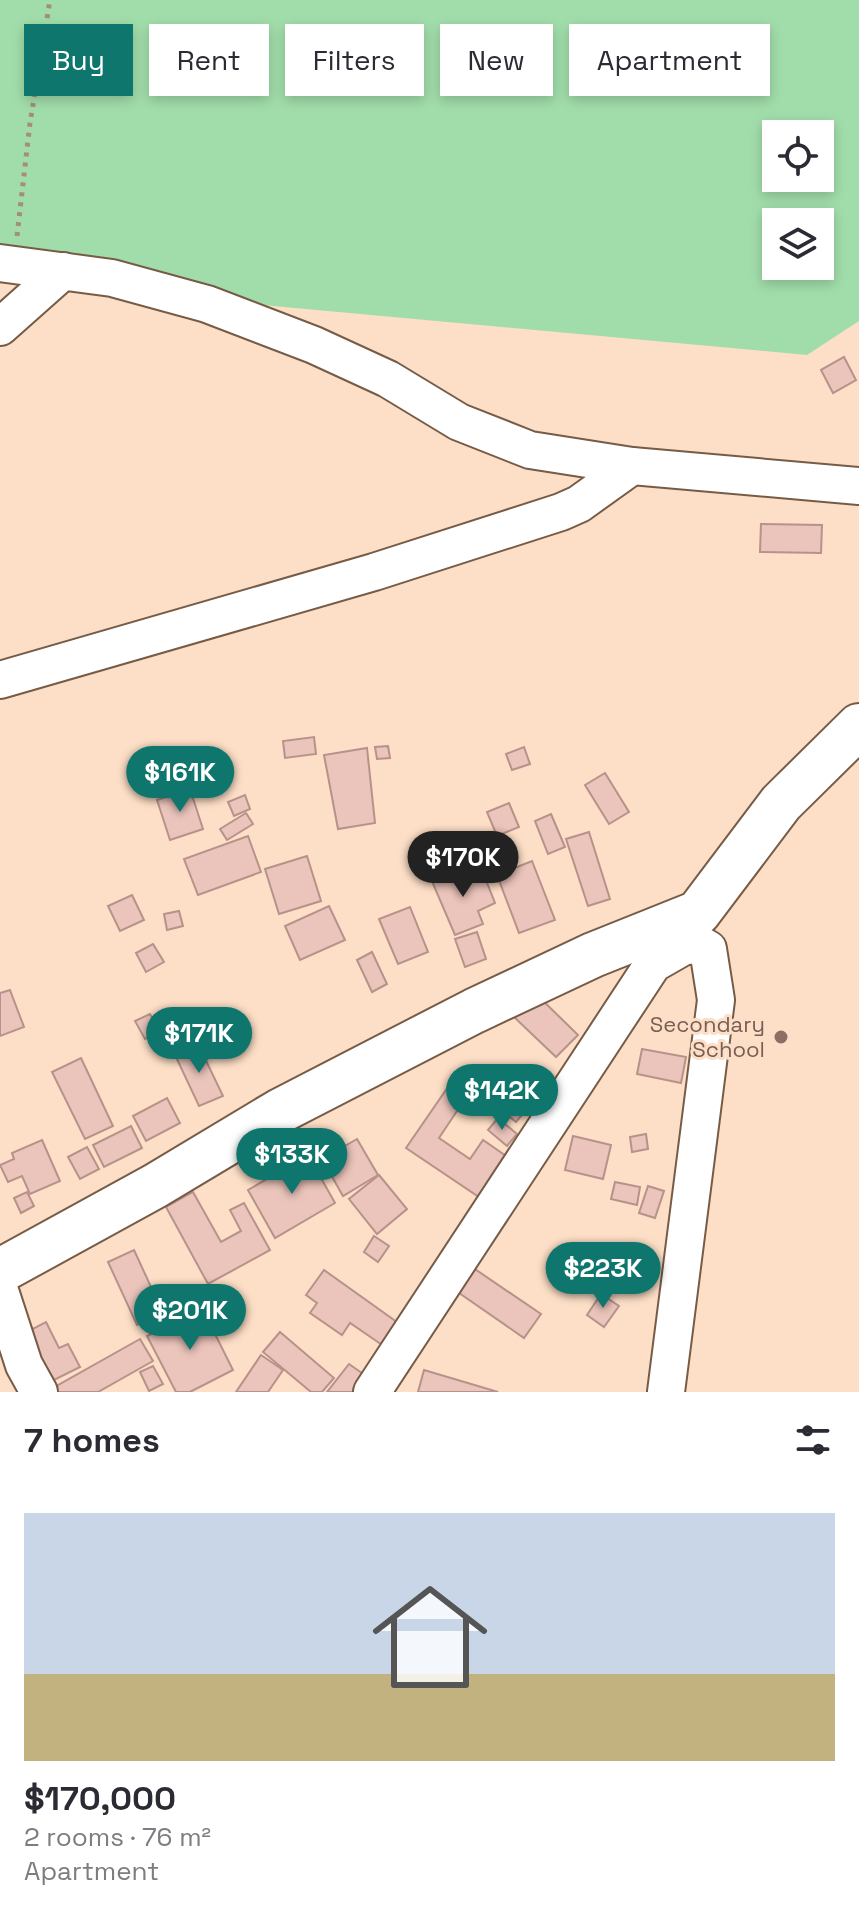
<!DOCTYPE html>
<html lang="en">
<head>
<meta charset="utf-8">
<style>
  body { margin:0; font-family:"Space Grotesk",sans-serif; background:#f2f2f3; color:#2b2b33; height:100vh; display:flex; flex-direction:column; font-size:30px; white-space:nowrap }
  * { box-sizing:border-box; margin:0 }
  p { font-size:26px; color:#7c7c81 }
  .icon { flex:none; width:44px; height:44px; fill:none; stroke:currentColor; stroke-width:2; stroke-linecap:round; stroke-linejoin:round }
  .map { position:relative; height:1392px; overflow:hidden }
  .details { display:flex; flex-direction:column; background:#fff; flex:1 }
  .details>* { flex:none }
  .top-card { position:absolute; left:24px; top:24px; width:812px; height:72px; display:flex; gap:16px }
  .buttons { position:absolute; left:762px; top:120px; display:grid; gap:16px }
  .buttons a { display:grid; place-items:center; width:72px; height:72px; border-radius:0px; background:#fff; box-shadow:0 4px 12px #0003; font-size:40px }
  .price { position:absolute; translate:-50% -68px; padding:0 18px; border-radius:28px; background:#0f766e; color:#fff; font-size:26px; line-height:52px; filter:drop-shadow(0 2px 4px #0008) }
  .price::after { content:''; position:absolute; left:50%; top:48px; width:24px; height:18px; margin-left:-12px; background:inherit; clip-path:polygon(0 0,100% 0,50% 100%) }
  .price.selected { background:#222; color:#fff }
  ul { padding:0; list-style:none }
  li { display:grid; align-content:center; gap:16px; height:424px; padding:0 24px }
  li+li { border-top:2px solid #e1e1e2 }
  li span { display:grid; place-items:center; height:248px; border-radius:0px; color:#555 }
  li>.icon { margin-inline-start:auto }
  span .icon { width:144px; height:144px; fill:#fffc; stroke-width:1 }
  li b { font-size:34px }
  h2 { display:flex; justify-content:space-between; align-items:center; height:96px; padding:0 24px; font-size:34px }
  .chip { padding:0 28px; border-radius:0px; background:#fff; box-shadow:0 4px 12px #0003; font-size:28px; line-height:72px }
  .chip.selected { background:#0f766e; color:#fff }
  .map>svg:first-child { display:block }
  .green { fill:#a1ddaa; fill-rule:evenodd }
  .building { fill:#ebc4bb; stroke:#b7928a; stroke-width:2 }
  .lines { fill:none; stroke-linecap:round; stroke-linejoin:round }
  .minor-casing { stroke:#765c47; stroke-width:40 }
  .major-casing { stroke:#765c47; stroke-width:48 }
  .path { stroke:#a48d7c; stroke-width:5; stroke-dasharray:4 6; stroke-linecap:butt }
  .minor { stroke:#fff; stroke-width:36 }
  .major { stroke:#fff; stroke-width:44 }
  .education-dot { fill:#8d6e63; stroke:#fddec6; stroke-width:3 }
  .labels { text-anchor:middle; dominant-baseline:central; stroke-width:6; stroke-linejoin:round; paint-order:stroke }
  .education-label { font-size:22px; fill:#785e54; stroke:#fddec6; text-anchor:end }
</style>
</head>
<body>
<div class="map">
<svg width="859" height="1392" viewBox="0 0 859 1392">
  <rect width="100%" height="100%" fill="#fddec6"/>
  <path class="green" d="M0,0H859V321L807,355L0,281ZM776,134H820V178H776ZM776,222H820V266H776Z"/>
  <g class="building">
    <path d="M844,357L856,380L833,393L821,370Z"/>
    <path d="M761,524L822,525L821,553L760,552Z"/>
    <path d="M314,737L316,754L285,758L283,741Z"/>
    <path d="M388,746L390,758L377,759L375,747Z"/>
    <path d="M524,747L530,764L512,770L506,754Z"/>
    <path d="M367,748L375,823L338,829L324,755Z"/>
    <path d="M605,773L629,812L609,824L585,785Z"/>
    <path d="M190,789L203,829L170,840L157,800Z"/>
    <path d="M245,795L250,809L234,816L228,802Z"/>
    <path d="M509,803L519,827L497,836L487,812Z"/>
    <path d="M246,813L253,824L227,840L220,829Z"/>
    <path d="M551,814L565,847L548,854L535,821Z"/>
    <path d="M589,832L610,899L588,906L566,839Z"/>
    <path d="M483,834L495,863L474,873L461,843Z"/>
    <path d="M248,836L261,872L198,895L184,859Z"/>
    <path d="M443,849L451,866L433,874L425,857Z"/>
    <path d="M307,856L321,901L279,914L265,869Z"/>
    <path d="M532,861L555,920L519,933L497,875Z"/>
    <path d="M459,867L466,883L484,875L495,903L478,911L483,924L455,935L431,879Z"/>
    <path d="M132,895L144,920L120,931L108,906Z"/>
    <path d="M329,906L345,940L300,960L285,926Z"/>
    <path d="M410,907L428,952L398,964L379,919Z"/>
    <path d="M179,911L183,926L167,930L164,914Z"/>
    <path d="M477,932L486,959L465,967L455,939Z"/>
    <path d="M153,944L164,962L146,972L136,953Z"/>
    <path d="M372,952L387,984L372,992L357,960Z"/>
    <path d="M10,990L24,1027L0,1036V993Z"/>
    <path d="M534,992L578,1035L556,1057L512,1015Z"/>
    <path d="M182,1009L195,1041L171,1051L158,1019Z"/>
    <path d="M150,1014L160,1032L145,1039L135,1021Z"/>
    <path d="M198,1044L223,1096L199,1106L175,1055Z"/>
    <path d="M642,1049L686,1057L681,1083L637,1074Z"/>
    <path d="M81,1058L113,1126L85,1139L52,1072Z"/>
    <path d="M502,1067L538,1096L516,1122L480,1093Z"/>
    <path d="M448,1087L465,1099L439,1138L470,1159L483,1140L506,1156L479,1197L406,1148Z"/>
    <path d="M167,1098L180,1123L146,1141L133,1116Z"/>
    <path d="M498,1118L517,1134L507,1146L488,1130Z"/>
    <path d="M295,1122L304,1135L291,1144L282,1132Z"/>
    <path d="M131,1126L142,1148L104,1167L93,1145Z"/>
    <path d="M646,1134L648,1149L632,1152L630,1137Z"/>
    <path d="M573,1136L611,1145L603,1179L565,1170Z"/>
    <path d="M357,1139L378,1175L343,1196L322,1159Z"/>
    <path d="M42,1140L60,1181L30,1194L22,1176L8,1182L0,1165L14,1159L12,1153Z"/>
    <path d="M87,1147L99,1169L80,1179L68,1157Z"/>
    <path d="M308,1155L335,1203L275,1238L248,1190Z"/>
    <path d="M379,1175L407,1209L377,1234L349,1199Z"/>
    <path d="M615,1182L640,1187L637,1205L611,1199Z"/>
    <path d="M648,1186L664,1191L655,1218L639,1213Z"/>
    <path d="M27,1192L34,1206L21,1213L14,1198Z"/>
    <path d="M193,1192L221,1242L241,1231L230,1210L244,1203L270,1250L208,1284L166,1207Z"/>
    <path d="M374,1236L389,1246L378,1262L364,1252Z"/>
    <path d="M134,1250L163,1313L137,1325L108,1262Z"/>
    <path d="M466,1263L541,1314L524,1338L449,1286Z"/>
    <path d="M324,1270L401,1325L385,1347L350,1323L342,1335L310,1313L317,1303L306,1295Z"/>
    <path d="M601,1294L619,1306L604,1327L587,1315Z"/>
    <path d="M202,1308L233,1370L190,1392H176L147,1336Z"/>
    <path d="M46,1322L59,1348L68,1344L80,1367L42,1386L17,1337Z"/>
    <path d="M280,1332L334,1378L322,1392H311L263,1352Z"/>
    <path d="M140,1339L153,1361L98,1392H55L53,1388Z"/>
    <path d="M261,1355L283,1370L268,1392H236Z"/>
    <path d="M349,1364L366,1376L354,1392H327Z"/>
    <path d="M153,1366L163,1384L149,1391L140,1372Z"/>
    <path d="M424,1370L498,1392H418Z"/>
  </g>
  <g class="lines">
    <defs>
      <g id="minor">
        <path d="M0,263L112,278L207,304L314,345L388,379L459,422L530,450L632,466L859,486"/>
        <path d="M0,327L63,271"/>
        <path d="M0,680L374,572L561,512L579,504L632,466"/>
        <path d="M0,1291L24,1365L39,1392"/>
        <path d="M372,1392L653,964L688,944L669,929L691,917"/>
        <path d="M666,1392L716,1000L708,949L701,945L685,946L688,944"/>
      </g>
      <path id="major" d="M0,1271L155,1186L280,1111L474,1011L593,955L698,913L781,803L859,726"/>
    </defs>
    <use href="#minor" class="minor-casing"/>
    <use href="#major" class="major-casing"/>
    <path class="path" d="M17,236L30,123L50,0"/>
    <use href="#minor" class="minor"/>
    <use href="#major" class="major"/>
  </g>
  <circle class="education-dot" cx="781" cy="1037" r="8"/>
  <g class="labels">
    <g class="education-label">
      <text x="765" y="1024">Secondary<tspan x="765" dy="25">School</tspan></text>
    </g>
  </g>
</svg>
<div class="buttons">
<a><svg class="icon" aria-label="locate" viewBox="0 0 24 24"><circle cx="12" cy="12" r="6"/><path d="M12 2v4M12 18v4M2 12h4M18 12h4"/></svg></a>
<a><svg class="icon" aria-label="layers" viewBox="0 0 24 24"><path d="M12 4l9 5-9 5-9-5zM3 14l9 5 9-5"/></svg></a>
</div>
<b class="price" style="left:180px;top:814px">$161K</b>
<b class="price selected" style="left:463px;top:899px">$170K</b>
<b class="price" style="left:199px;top:1075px">$171K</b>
<b class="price" style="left:502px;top:1132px">$142K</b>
<b class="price" style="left:292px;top:1196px">$133K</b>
<b class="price" style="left:603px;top:1310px">$223K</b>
<b class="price" style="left:190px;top:1352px">$201K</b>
<div class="top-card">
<a class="chip selected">Buy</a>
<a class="chip">Rent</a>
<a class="chip">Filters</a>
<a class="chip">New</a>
<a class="chip">Apartment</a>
</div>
</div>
<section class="details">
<h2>7 homes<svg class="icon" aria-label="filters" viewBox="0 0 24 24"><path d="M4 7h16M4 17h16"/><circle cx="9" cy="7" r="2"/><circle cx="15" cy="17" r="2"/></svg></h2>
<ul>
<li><span style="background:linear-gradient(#c9d6e8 65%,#c2b280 0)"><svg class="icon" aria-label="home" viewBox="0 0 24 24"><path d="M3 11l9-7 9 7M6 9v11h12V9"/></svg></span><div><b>$170,000</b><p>2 rooms · 76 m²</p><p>Apartment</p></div></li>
</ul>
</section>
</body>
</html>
